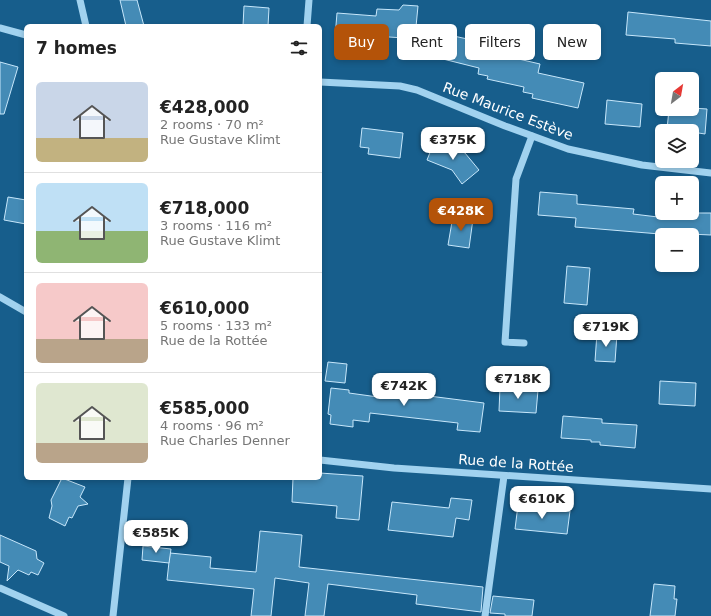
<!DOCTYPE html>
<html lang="en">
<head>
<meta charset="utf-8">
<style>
  body { margin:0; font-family:"DejaVu Sans",sans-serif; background:#f6f6f6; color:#222; height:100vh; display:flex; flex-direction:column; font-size:15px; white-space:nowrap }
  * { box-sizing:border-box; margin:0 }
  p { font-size:13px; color:#767676 }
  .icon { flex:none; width:22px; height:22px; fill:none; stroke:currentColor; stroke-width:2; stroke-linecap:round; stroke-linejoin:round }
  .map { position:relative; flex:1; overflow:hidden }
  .panel { position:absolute; left:24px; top:24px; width:298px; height:456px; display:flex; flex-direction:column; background:#fff; border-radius:6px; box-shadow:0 2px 6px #0003 }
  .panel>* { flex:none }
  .guide { position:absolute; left:334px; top:24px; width:317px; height:36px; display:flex; gap:8px }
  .needle { width:26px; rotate:31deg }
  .controls { position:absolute; left:655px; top:72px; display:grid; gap:8px }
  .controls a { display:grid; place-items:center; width:44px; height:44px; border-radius:6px; background:#fff; box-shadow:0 2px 6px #0003; font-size:20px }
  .price { position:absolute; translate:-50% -34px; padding:0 9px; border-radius:8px; background:#fff; color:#222; font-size:13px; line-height:26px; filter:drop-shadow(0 1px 2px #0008) }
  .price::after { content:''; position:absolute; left:50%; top:24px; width:12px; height:9px; margin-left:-6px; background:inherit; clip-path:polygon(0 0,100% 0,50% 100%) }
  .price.current { background:#b45309; color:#fff }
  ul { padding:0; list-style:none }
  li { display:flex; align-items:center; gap:12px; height:100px; padding:0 12px }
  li+li { border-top:1px solid #e0e0e0 }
  li span { display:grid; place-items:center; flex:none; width:112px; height:80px; border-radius:6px; color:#555 }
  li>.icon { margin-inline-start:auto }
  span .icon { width:48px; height:48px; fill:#fffc; stroke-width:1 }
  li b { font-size:17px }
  h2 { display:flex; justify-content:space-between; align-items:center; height:48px; padding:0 12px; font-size:17px }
  .chip { padding:0 14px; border-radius:6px; background:#fff; box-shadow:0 2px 6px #0003; font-size:14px; line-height:36px }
  .chip.current { background:#b45309; color:#fff }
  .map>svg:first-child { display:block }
  .building { fill:#448bb6; stroke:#c7e7fb }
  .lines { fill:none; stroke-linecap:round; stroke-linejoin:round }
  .minor { stroke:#a1d2ef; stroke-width:7 }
  .labels { text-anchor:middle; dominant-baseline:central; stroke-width:3; stroke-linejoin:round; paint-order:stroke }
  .street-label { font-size:14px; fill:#fff; stroke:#175e8c }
</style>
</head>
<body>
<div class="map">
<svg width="711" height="616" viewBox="0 0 711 616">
  <rect width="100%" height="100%" fill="#175e8c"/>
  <g class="building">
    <path d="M120,0H137L144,26H126Z"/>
    <path d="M403,5L418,6L415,37L406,36L404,38L374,36V41L335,37L337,13L376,16L377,9L399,10Z"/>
    <path d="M244,6L269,8L268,26H243Z"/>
    <path d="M628,12L711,21V46L675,43V39L626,35Z"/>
    <path d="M449,35L495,45L493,53L540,64L538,73L584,83L578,108L532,98L533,94L523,92L524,87L487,79L488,76L478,74L479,68L443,59Z"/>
    <path d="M0,62L18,67L4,114H0Z"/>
    <path d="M607,100L642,104L640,127L605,124Z"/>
    <path d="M692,108L707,109L705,134L692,132V131L667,130L669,109H692Z"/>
    <path d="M362,128L403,133L400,158L368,154L369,148L360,147Z"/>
    <path d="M435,140L465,153L479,170L462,184L452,170L427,160Z"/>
    <path d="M540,192L577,195V204L634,209L633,214L658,217L659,213H711V235L689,234L688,235H672L575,227L576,218L538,215Z"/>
    <path d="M8,197L26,200V224L4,220Z"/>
    <path d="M453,216L473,219L469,248L448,245Z"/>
    <path d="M567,266L590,268L587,305L564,303Z"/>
    <path d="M597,333L617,334L615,362L595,361Z"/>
    <path d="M328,362L347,364L345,383L325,381Z"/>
    <path d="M660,381L696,383L695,406L659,404Z"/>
    <path d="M380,384L431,391L429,396L484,403L480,432L457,430L458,423L370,413L369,422L353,420V427L330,424L331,415L328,414L331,388L349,390V393L378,397Z"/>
    <path d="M500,387L538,390L536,413L499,411Z"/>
    <path d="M563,416L602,419V423L637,425L635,448L600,445V442H591V440L561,438Z"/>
    <path d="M320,473L363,476L359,520L336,518L337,506L292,502L293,478H320Z"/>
    <path d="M62,478L85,487L80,497L88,504L78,506L72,518L69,517L65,526L49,518L52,506L51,500Z"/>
    <path d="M451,498L472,500L469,520L456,518L453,537L388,530L392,502L449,508Z"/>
    <path d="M518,505L570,511L567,534L515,529Z"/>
    <path d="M260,531L302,535L299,567L483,587L481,612L416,604L417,595L328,584L324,616H305L309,583L275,578L271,616H251L254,589L167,580L170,553L211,557L210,568L256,572Z"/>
    <path d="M0,535L36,551L37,559L44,563L38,575L31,572L29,575L18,570L7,581L9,566L0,562Z"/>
    <path d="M143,546L171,549L169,563L142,560Z"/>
    <path d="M654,584L675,586L674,599H677L675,616H650Z"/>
    <path d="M493,596L534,600L532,616H505V614L490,613Z"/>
  </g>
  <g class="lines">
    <g class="minor">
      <path d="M80,0L86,26"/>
      <path d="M307,26L309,0"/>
      <path d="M0,28L26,35"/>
      <path d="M320,82L400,86L417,90L505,126L568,149L642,165L711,173"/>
      <path d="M0,297L26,312"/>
      <path d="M524,343L505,342L516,179L532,136"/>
      <path d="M320,460L394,468L711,489"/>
      <path d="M0,588L64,616"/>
      <path d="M113,616L128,478"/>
      <path d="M485,616L504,476"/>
    </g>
  </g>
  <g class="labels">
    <g class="street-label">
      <text transform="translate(508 111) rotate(21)">Rue Maurice Estève</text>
      <text transform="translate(516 463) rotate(4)">Rue de la Rottée</text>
    </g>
  </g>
</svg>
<div class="controls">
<a><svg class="needle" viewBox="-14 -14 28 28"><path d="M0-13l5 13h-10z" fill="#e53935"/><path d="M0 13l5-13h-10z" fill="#767676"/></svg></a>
<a><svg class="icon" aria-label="layers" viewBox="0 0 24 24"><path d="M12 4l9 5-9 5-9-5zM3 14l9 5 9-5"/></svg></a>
<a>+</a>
<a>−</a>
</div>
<b class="price" style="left:453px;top:161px">€375K</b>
<b class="price current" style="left:461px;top:232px">€428K</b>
<b class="price" style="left:606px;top:348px">€719K</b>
<b class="price" style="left:518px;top:400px">€718K</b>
<b class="price" style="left:404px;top:407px">€742K</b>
<b class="price" style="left:542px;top:520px">€610K</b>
<b class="price" style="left:156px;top:554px">€585K</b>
<div class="guide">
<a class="chip current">Buy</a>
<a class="chip">Rent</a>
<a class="chip">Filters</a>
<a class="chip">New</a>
</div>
<section class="panel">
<h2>7 homes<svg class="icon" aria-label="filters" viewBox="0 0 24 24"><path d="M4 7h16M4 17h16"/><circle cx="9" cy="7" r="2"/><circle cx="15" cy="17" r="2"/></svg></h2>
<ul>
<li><span style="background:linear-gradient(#c9d6e8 70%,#c2b280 0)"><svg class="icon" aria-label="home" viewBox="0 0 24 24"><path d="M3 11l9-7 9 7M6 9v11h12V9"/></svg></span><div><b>€428,000</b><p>2 rooms · 70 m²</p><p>Rue Gustave Klimt</p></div></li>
<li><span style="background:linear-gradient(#bfe0f5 60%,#8fb573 0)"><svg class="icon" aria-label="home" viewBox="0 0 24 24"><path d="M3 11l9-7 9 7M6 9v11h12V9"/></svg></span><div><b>€718,000</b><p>3 rooms · 116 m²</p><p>Rue Gustave Klimt</p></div></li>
<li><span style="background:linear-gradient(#f6c9c9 70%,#b9a48a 0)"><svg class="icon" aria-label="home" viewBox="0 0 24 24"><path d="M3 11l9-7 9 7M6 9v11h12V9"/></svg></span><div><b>€610,000</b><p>5 rooms · 133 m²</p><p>Rue de la Rottée</p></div></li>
<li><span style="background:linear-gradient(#dfe7d0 75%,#b9a48a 0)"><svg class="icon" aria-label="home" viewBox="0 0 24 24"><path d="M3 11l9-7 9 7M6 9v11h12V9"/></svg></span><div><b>€585,000</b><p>4 rooms · 96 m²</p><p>Rue Charles Denner</p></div></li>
</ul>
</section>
</div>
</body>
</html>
